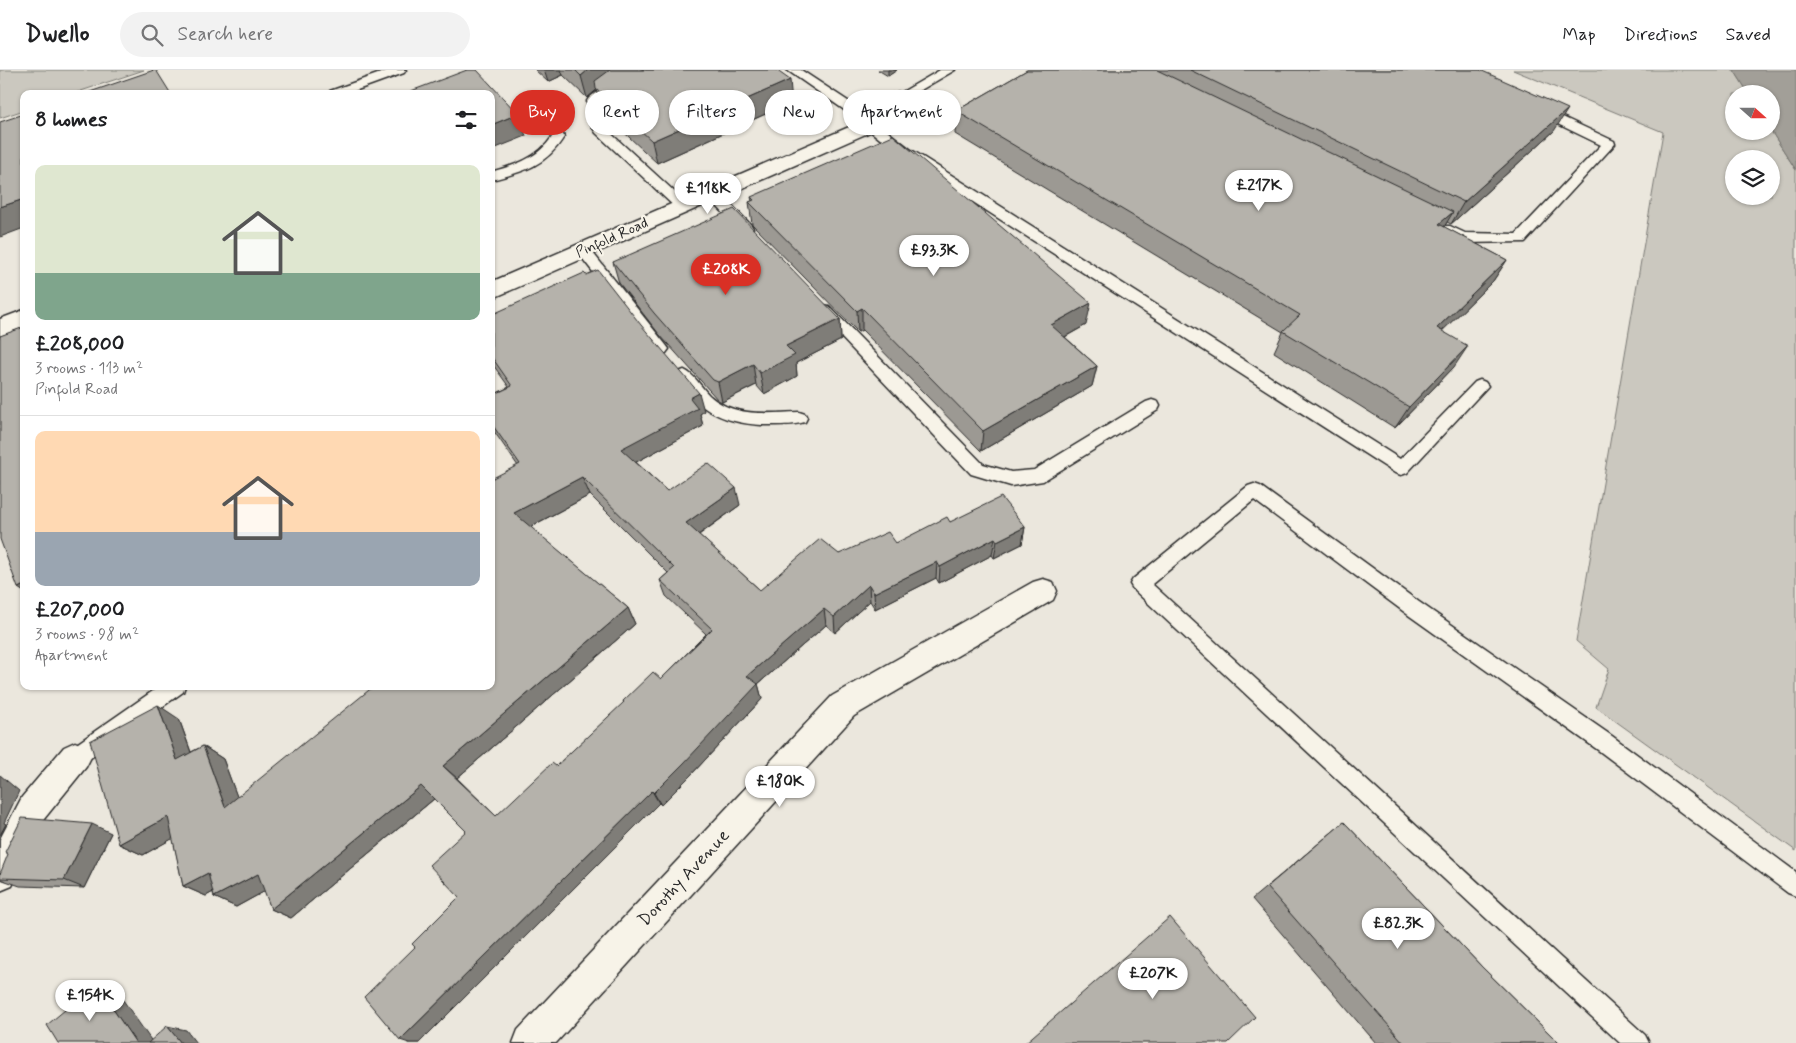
<!DOCTYPE html>
<html lang="en">
<head>
<meta charset="utf-8">
<style>
  body { margin:0; font-family:Mynerve,sans-serif; background:#f2f2f2; color:#202124; height:100vh; display:flex; flex-direction:column; font-size:19px; white-space:nowrap }
  * { box-sizing:border-box; margin:0 }
  p { font-size:16px; color:#757577 }
  .icon { flex:none; width:28px; height:28px; fill:none; stroke:currentColor; stroke-width:2; stroke-linecap:round; stroke-linejoin:round }
  .map { position:relative; flex:1; overflow:hidden }
  .drawer { position:absolute; left:20px; top:20px; width:475px; height:600px; display:flex; flex-direction:column; background:#fff; border-radius:10px; box-shadow:0 1px 4px #0004 }
  .drawer>* { flex:none }
  .banner { position:absolute; left:510px; top:20px; width:475px; height:45px; display:flex; gap:10px }
  .needle { width:32px; rotate:111deg }
  .controls { position:absolute; left:1725px; top:15px; display:grid; gap:10px }
  .controls a { display:grid; place-items:center; width:55px; height:55px; border-radius:50%; background:#fff; box-shadow:0 1px 4px #0004; font-size:25px }
  .price { position:absolute; translate:-50% -42px; padding:0 11px; border-radius:18px; background:#fff; color:#222; font-size:16px; line-height:32px; filter:drop-shadow(0 1px 2px #0008) }
  .price::after { content:''; position:absolute; left:50%; top:30px; width:15px; height:11px; margin-left:-8px; background:inherit; clip-path:polygon(0 0,100% 0,50% 100%) }
  .price.on { background:#d93025; color:#fff }
  ul { padding:0; list-style:none }
  li { display:grid; align-content:center; gap:10px; height:265px; padding:0 15px }
  li+li { border-top:1px solid #e0e0e0 }
  li span { display:grid; place-items:center; height:155px; border-radius:10px; color:#555 }
  li>.icon { margin-inline-start:auto }
  span .icon { width:90px; height:90px; fill:#fffc; stroke-width:1 }
  li b { font-size:21px }
  h2 { display:flex; justify-content:space-between; align-items:center; height:60px; padding:0 15px; font-size:21px }
  .chip { padding:0 18px; border-radius:22px; background:#fff; box-shadow:0 1px 4px #0004; font-size:18px; line-height:45px }
  .chip.on { background:#d93025; color:#fff }
  header { display:flex; align-items:center; gap:30px; box-sizing:border-box; height:70px; padding:0 25px; background:#fff; border-bottom:1px solid #e0e0e0 }
  header strong { font-size:24px }
  nav { display:flex; gap:28px; margin-inline-start:auto; font-size:18px }
  .search { width:350px; height:45px; background:#f2f2f2; display:flex; align-items:center; gap:12px; box-sizing:border-box; padding:0 18px; border-radius:28px; color:#757577; font-size:19px }
  .map>svg:first-child { display:block }
  .green { fill:#cbc8bf; stroke:#7b7a75; fill-rule:evenodd }
  .water { fill:#a29f98; stroke:#72716c }
  .lines { fill:none; stroke-linecap:round; stroke-linejoin:round }
  .service-casing { stroke:#2b2b2b; stroke-width:3 }
  .minor-casing { stroke:#2b2b2b; stroke-width:3 }
  .service { fill:#f7f3e8; fill-rule:evenodd }
  .minor { fill:#f7f3e8; fill-rule:evenodd }
  .wall { fill:#9c9993; stroke:#2b2b2b; fill-rule:evenodd }
  .shaded-wall { fill:#7f7d78; stroke:#2b2b2b }
  .building { fill:#b5b2ab; stroke:#2b2b2b; fill-rule:evenodd }
  .labels { text-anchor:middle; dominant-baseline:central; stroke-width:4.5; stroke-linejoin:round; paint-order:stroke }
  .far-street-label { font-size:15px; fill:#2b2b2b; stroke:#f7f3e8 }
  .street-label { font-size:18px; fill:#2b2b2b; stroke:#f7f3e8 }
</style>
</head>
<body>
<header>
<strong>Dwello</strong>
<div class="search"><svg class="icon" aria-label="search" viewBox="0 0 24 24"><circle cx="10" cy="10" r="6"/><path d="M15 15l6 6"/></svg>Search here</div>
<nav><a>Map</a><a>Directions</a><a>Saved</a></nav>
</header>
<div class="map">
<svg width="1796" height="973" viewBox="0 0 1796 973">
  <rect width="100%" height="100%" fill="#ebe7dd"/>
  <filter id="ink" filterUnits="userSpaceOnUse"><feTurbulence type="fractalNoise" baseFrequency=".02" numOctaves="2"/><feDisplacementMap in="SourceGraphic" scale="10" xChannelSelector="R" yChannelSelector="G"/><feConvolveMatrix kernelMatrix="1 2 1 2 8 2 1 2 1" color-interpolation-filters="sRGB"/></filter>
  <g filter="url(#ink)">
    <g class="green">
      <path d="M0,0H144L72,24H24V40L0,48Z"/>
      <path d="M1513,0H1734L1749,24H1734V61H1771L1796,100V781L1596,637L1609,599L1576,571L1663,62ZM1734,89H1771V126H1734Z"/>
    </g>
    <path class="water" d="M1734,0H1796V100L1771,61V24H1749Z"/>
    <g class="lines">
      <defs>
        <g id="service">
          <path d="M389,0H406L404,3L346,24H328L330,21Z"/>
          <path d="M643,0H659L657,3L615,20L599,32L601,51L605,58L688,134L690,137L688,140H678L596,63L589,51L587,31L589,28L607,14Z"/>
          <path d="M787,0H801L851,33L910,79L1400,389L1475,312L1480,310L1485,312L1488,316L1407,403L1401,405L1395,403L900,85L843,39Z"/>
          <path d="M940,0H955L902,31H894L892,28Z"/>
          <path d="M1539,36L1614,71L1615,74L1525,172L1463,173L1440,162L1438,159L1440,156H1450L1465,163L1516,164L1601,75L1535,43L1533,40Z"/>
          <path d="M556,55L560,56L564,67C546,96 523,102 491,110V102C515,95 537,89 552,67L550,59Z"/>
          <path d="M713,120L718,121L751,155L753,158L751,161H741L708,127L706,124Z"/>
          <path d="M584,176L589,178L666,275L669,279L666,283L661,284L656,283L579,184L577,181L579,178Z"/>
          <path d="M824,235L829,236L983,394L1011,402L1034,400L1146,332L1152,330L1158,332L1160,336L1158,340L1043,411L1011,416L971,404L819,244L817,240L819,236Z"/>
          <path d="M684,300C694,304 701,317 709,325C734,348 768,343 799,342L805,344L807,348L805,352C795,355 784,355 774,355C733,356 697,344 676,306L679,302Z"/>
          <path d="M1254,414L1260,416L1419,532L1612,666L1796,802V826L1788,823L1598,680L1407,544L1254,430L1152,514L1645,965L1649,973H1620L1133,519L1130,514L1133,509L1248,416Z"/>
          <path d="M160,616H185L183,622L82,694L75,696L68,694L65,687L68,680Z"/>
        </g>
        <g id="minor">
          <path d="M898,22L905,24L908,28L877,59L491,229V212L863,51L891,24Z"/>
          <path d="M24,240V257L0,266V249Z"/>
          <path d="M1043,509L1053,512L1057,521L1053,530L854,646L556,973H513L518,960L832,626L1033,512Z"/>
          <path d="M75,672L86,677L91,687L86,697L44,749L12,816L0,821V769L22,727L64,677Z"/>
        </g>
      </defs>
      <use href="#service" class="service-casing"/>
      <use href="#minor" class="minor-casing"/>
      <use href="#service" class="service"/>
      <use href="#minor" class="minor"/>
    </g>
    <g class="wall">
      <path d="M535,0H776L792,32L657,93L602,42L596,20L587,28L563,5L548,12Z"/>
      <path d="M878,0H897L888,6Z"/>
      <path d="M1027,0H1480L1554,61L1451,154L1447,152L1444,157L1507,190L1493,211L1442,261L1454,297L1395,358L1274,282L1283,262L955,64L956,41Z"/>
      <path d="M751,127L1086,255L1065,267L1097,296L1092,316L981,381L862,260L858,262L752,154L749,132L752,131Z"/>
      <path d="M613,192L840,249L841,270L796,293L797,306L764,324L756,315L722,332L718,330L659,264L619,213Z"/>
      <path d="M491,245L704,341L700,344L703,356L636,392L667,421L740,435L699,465L760,520L839,484L896,473L950,452L1025,457L1022,474L994,488L992,485L939,513L936,508L875,539L870,531L835,563L826,555L758,614L762,629L690,706L661,735L659,733L419,973H409L415,877L459,827L466,761L434,729L291,848L271,839L265,821L236,837L214,827L213,822L206,826L183,816L173,768L143,785L119,774L179,649L191,682L203,676L223,689L237,727L491,616L518,396L491,357V326L509,317L491,292ZM590,425L668,503L660,510L666,526L706,564L661,609L623,631L624,633L556,696L496,746L457,708L635,554L628,538L530,457Z"/>
      <path d="M1344,752L1482,897L1559,973H1376L1252,829Z"/>
      <path d="M111,763L84,818L20,816L0,809V804Z"/>
    </g>
    <g class="shaded-wall">
      <path d="M544,0H561L563,5L548,12Z"/>
      <path d="M588,0H638L606,12L587,28L581,6Z"/>
      <path d="M888,0H897L888,6Z"/>
      <path d="M790,10L792,32L657,93L652,71Z"/>
      <path d="M1568,39L1554,61L1451,154L1464,132Z"/>
      <path d="M518,44L526,66L491,80V55Z"/>
      <path d="M24,129V158L0,167V137Z"/>
      <path d="M1453,142L1440,164L1439,154Z"/>
      <path d="M1507,190L1493,211L1424,279L1437,258Z"/>
      <path d="M1091,233L1086,255L1048,276L1051,255Z"/>
      <path d="M862,238V260L858,262L857,241Z"/>
      <path d="M840,249L841,270L796,293L797,306L764,324L760,303L786,276Z"/>
      <path d="M1468,276L1454,297L1395,358L1409,337Z"/>
      <path d="M753,294L756,315L722,332L718,312Z"/>
      <path d="M1097,296L1092,316L981,381L983,361Z"/>
      <path d="M699,323L704,341L700,344L703,356L627,397L621,379L690,328Z"/>
      <path d="M582,407L590,425L524,460L514,443Z"/>
      <path d="M736,418L740,435L691,470L686,453Z"/>
      <path d="M1025,457L1022,474L994,488L997,471Z"/>
      <path d="M995,468L992,485L939,513L940,497Z"/>
      <path d="M937,492L936,508L875,539L874,523Z"/>
      <path d="M24,515V522L18,518Z"/>
      <path d="M869,515L870,531L835,563L834,547Z"/>
      <path d="M628,538L635,554L457,708L443,696Z"/>
      <path d="M824,539L826,555L758,614L762,629L690,706L661,735L654,723L747,606Z"/>
      <path d="M158,635L179,649L198,702L177,690Z"/>
      <path d="M203,676L223,689L245,748L225,737Z"/>
      <path d="M0,705L19,721L4,753L6,754L0,765Z"/>
      <path d="M421,716L435,728L291,848L271,839Z"/>
      <path d="M652,721L659,733L419,973H409L400,970Z"/>
      <path d="M168,747L190,759L143,785L119,774Z"/>
      <path d="M92,754L111,763L84,818L64,810Z"/>
      <path d="M208,803L229,813L206,826L183,816Z"/>
      <path d="M258,804L278,814L236,837L214,827Z"/>
      <path d="M96,914L116,920L153,973H136Z"/>
      <path d="M167,956L186,960L196,973H181Z"/>
    </g>
    <g class="building">
      <path d="M154,0H156L171,24H84Z"/>
      <path d="M467,0H477L518,44L491,55V24H403Z"/>
      <path d="M575,0H588L581,6Z"/>
      <path d="M610,0H776L790,10L652,71L596,19L595,11Z"/>
      <path d="M1027,0H1157L1453,142L1439,154L1507,190L1437,258L1468,276L1409,337L1283,261L1300,245L956,41Z"/>
      <path d="M1190,0H1480L1568,39L1464,132Z"/>
      <path d="M24,44V129L0,137V52Z"/>
      <path d="M893,65L1091,233L1051,255L1097,296L983,361L862,238L857,241L749,132L754,130L751,127Z"/>
      <path d="M734,139L840,249L786,276L795,285L760,303L753,294L718,312L713,310L654,243L613,192Z"/>
      <path d="M598,200L641,255L699,323L690,328L698,338L621,379L667,421L708,393L736,418L686,453L760,520L820,469L839,484L888,462L896,473L947,447L950,452L1001,427L1025,457L997,471L995,468L940,497L937,492L874,523L869,515L834,547L824,539L747,606L758,614L684,693L654,723L652,721L400,970L364,927L415,877L412,874L459,827L429,795L466,761L421,716L271,839L258,804L214,827L208,803L183,816L168,747L119,774L90,671L158,635L177,690L203,676L225,737L374,616H491V409L520,394L491,353V326L512,316L491,286V245L584,203L586,205ZM582,407L674,498L660,510L712,559L661,609L653,602L623,631L624,632L556,696L552,693L496,746L443,696L628,538L514,443Z"/>
      <path d="M24,257V515L18,518L0,469V266Z"/>
      <path d="M22,748L92,754L64,810L0,808V804L8,784L5,782Z"/>
      <path d="M1344,752L1482,897L1559,973H1404L1267,817Z"/>
      <path d="M1170,847L1255,947L1228,973H1025Z"/>
      <path d="M96,914L136,973H58L47,955Z"/>
      <path d="M167,956L181,973H148Z"/>
    </g>
  </g>
  <g class="labels">
    <g class="far-street-label">
      <text transform="translate(612 168) rotate(-24)">Pinfold Road</text>
    </g>
    <g class="street-label">
      <text transform="translate(684 808) rotate(-47)">Dorothy Avenue</text>
    </g>
  </g>
</svg>
<div class="controls">
<a><svg class="needle" viewBox="-14 -14 28 28"><path d="M0-13l5 13h-10z" fill="#e53935"/><path d="M0 13l5-13h-10z" fill="#757577"/></svg></a>
<a><svg class="icon" aria-label="layers" viewBox="0 0 24 24"><path d="M12 4l9 5-9 5-9-5zM3 14l9 5 9-5"/></svg></a>
</div>
<b class="price" style="left:1259px;top:142px">£217K</b>
<b class="price" style="left:708px;top:145px">£118K</b>
<b class="price" style="left:934px;top:207px">£93.3K</b>
<b class="price on" style="left:726px;top:226px">£208K</b>
<b class="price" style="left:780px;top:738px">£180K</b>
<b class="price" style="left:1398px;top:880px">£82.3K</b>
<b class="price" style="left:1153px;top:930px">£207K</b>
<b class="price" style="left:90px;top:952px">£154K</b>
<div class="banner">
<a class="chip on">Buy</a>
<a class="chip">Rent</a>
<a class="chip">Filters</a>
<a class="chip">New</a>
<a class="chip">Apartment</a>
</div>
<section class="drawer">
<h2>8 homes<svg class="icon" aria-label="filters" viewBox="0 0 24 24"><path d="M4 7h16M4 17h16"/><circle cx="9" cy="7" r="2"/><circle cx="15" cy="17" r="2"/></svg></h2>
<ul>
<li><span style="background:linear-gradient(#dfe7d0 70%,#7fa58c 0)"><svg class="icon" aria-label="home" viewBox="0 0 24 24"><path d="M3 11l9-7 9 7M6 9v11h12V9"/></svg></span><div><b>£208,000</b><p>3 rooms · 113 m²</p><p>Pinfold Road</p></div></li>
<li><span style="background:linear-gradient(#ffd9b3 65%,#9aa5b1 0)"><svg class="icon" aria-label="home" viewBox="0 0 24 24"><path d="M3 11l9-7 9 7M6 9v11h12V9"/></svg></span><div><b>£207,000</b><p>3 rooms · 98 m²</p><p>Apartment</p></div></li>
</ul>
</section>
</div>
</body>
</html>
